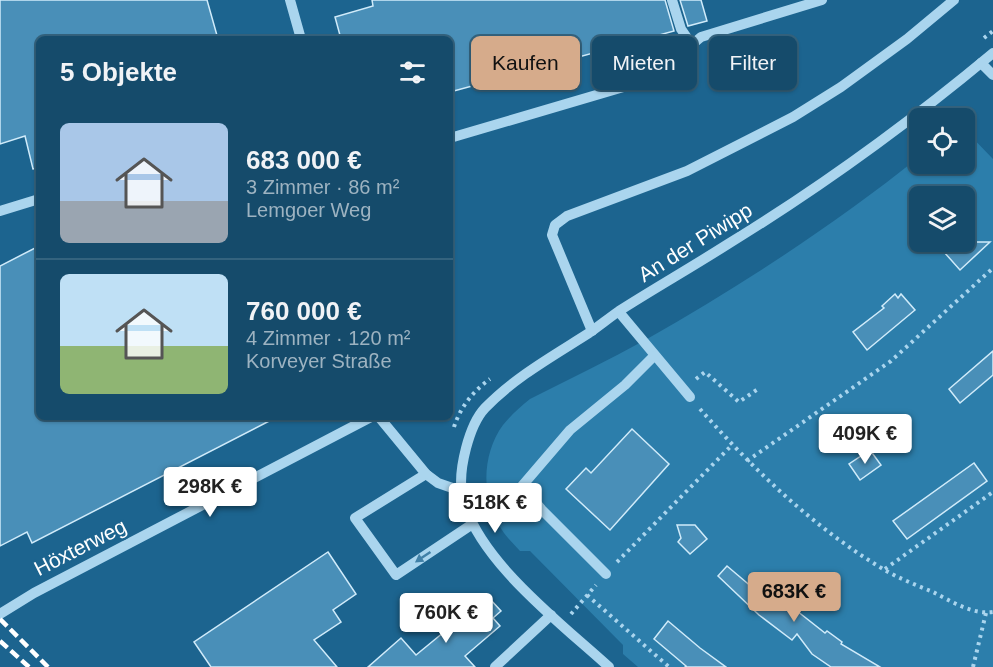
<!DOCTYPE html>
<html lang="de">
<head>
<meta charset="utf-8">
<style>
  body { margin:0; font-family:Arial,sans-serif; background:#225573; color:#f1f3f6; height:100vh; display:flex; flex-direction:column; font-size:22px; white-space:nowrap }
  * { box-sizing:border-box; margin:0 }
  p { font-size:20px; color:#9db3c1 }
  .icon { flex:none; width:33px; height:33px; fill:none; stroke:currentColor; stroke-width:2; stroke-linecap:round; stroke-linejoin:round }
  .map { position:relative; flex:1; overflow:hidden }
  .drawer { position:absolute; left:36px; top:36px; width:417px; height:384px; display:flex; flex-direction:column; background:#154b6b; border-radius:9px; box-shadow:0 2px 4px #0004,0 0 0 2px #34637e }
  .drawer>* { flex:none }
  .top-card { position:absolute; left:471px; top:36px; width:432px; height:54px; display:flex; gap:12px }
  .fabs { position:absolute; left:909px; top:108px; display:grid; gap:12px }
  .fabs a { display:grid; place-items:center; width:66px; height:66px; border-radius:9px; background:#154b6b; box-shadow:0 2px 4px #0004,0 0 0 2px #34637e; font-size:30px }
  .price { position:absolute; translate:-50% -51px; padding:0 14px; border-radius:6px; background:#fff; color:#222; font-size:20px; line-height:39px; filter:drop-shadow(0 2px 3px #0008) }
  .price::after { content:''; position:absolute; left:50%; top:36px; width:18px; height:14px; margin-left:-9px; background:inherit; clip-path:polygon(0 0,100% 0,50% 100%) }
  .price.on { background:#d6ab8b; color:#111 }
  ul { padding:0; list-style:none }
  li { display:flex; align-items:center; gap:18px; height:150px; padding:0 24px }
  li+li { border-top:2px solid #34637e }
  li span { display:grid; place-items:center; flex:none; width:168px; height:120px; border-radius:9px; color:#555 }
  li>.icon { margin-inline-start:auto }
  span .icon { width:72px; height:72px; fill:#fffc; stroke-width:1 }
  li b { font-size:26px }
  h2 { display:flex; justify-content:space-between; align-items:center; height:72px; padding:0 24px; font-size:26px }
  .pill { padding:0 21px; border-radius:9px; background:#154b6b; box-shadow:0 2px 4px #0004,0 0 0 2px #34637e; font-size:21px; line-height:54px }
  .pill.on { background:#d6ab8b; color:#111 }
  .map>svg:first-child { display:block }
  .green { fill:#2c7eab; fill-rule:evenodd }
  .building { fill:#498fb8; stroke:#d0ebfa; stroke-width:1.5 }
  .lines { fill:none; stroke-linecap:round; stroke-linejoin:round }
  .path { stroke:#aad5ee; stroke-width:4; stroke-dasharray:3 4.5; stroke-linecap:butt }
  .minor { stroke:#aad5ee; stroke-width:10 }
  .rail { stroke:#fff; stroke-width:4.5; stroke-dasharray:10 4.5; stroke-linecap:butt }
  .oneway { fill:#4080a7 }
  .labels { text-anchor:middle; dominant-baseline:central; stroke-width:4.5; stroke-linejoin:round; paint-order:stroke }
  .street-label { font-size:21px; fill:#fff; stroke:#1c648f }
</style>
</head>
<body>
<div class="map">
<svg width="993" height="667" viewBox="0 0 993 667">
  <rect width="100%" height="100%" fill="#1c648f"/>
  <path class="green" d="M965,130L993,159V667H638L623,654V645L530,551H520C514,544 507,538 502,530C481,500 481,455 503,425C511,415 520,407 530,399C569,379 609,360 647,339C742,285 834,225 919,157L920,164H964ZM920,196H964V242H920Z"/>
  <g class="building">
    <path d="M0,0H207L218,39H39V168L33,169L25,136L0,144Z"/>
    <path d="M372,0H665L674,31L450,92V39H341L335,17L373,6Z"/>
    <path d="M680,0H701L707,21L688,26Z"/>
    <path d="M955,242H990L960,270L944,252Z"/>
    <path d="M39,246V417H277L32,543L27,532L0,546V266Z"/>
    <path d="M895,294L898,298L901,294L915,310L867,350L853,332L884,308L882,306Z"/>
    <path d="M993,351V375L960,403L949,389Z"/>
    <path d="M632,429L669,464L610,530L566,489L586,468L591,473Z"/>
    <path d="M870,450L881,465L860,480L849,464Z"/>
    <path d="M974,463L987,481L907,539L893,521Z"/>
    <path d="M677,525H695L707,539L690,554L678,542L681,538Z"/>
    <path d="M328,552L356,594L333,610L341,622L314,640L337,667H211L194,642Z"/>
    <path d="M727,566L753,588L759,581L825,633L827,631L842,642L841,644L880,667H831L812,654L797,634L792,640L759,615L718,576Z"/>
    <path d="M490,599L501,611L493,618L500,626L465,656L475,667H368L401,638L416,655L444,632L447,636Z"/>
    <path d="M668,621L700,648L726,667H685L686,666L654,639Z"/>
  </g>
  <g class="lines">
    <g class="path">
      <path d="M984,38L993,31"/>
      <path d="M696,379L705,372L739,402L758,389"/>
      <path d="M700,409C754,470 813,527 883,569C898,578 916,585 933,592C951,601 972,615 993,612"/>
      <path d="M454,427C460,408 473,391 490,379"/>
      <path d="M747,461L891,361L992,269"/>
      <path d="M617,562L732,445"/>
      <path d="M885,569L993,492"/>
      <path d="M587,595L669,667"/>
      <path d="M571,614L596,585"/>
      <path d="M973,667L986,613"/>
    </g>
    <g class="minor">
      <path d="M290,0L301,39"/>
      <path d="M672,0L681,29L692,45"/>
      <path d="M981,63L993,75"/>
      <path d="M450,138L654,78L675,66L682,53L701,37L822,0"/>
      <path d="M0,211L39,199"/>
      <path d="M619,312L690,397"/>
      <path d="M592,331L552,235L555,225L567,216L687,171L793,117L841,87L907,39L954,0"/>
      <path d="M379,417L426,474L438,483L461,491"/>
      <path d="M426,474L355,518L396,575L471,525"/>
      <path d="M606,574L542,510L522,486L570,430L625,385L654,356"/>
      <path d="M0,614L34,593L371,417"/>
      <path d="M495,667L551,615"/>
      <path d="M609,667C562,624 473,557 462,493C458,470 469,425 485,408C515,377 553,356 589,333C599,326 609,318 619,311C655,288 692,267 728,244C821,187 909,123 993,53"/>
    </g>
    <g class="rail">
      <path d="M0,619L48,667"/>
      <path d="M0,641L29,667"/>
    </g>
  </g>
  <defs><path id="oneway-solid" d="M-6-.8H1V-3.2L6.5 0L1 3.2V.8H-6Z" transform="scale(1.5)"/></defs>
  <use class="oneway" href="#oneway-solid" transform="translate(423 557) rotate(146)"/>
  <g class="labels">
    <g class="street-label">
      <text transform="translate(695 242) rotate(-32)">An der Piwipp</text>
      <text transform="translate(80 547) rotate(-27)">Höxterweg</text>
    </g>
  </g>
</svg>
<div class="fabs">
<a><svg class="icon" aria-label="locate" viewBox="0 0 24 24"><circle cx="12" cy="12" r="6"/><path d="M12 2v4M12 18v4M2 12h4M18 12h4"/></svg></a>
<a><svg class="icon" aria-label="layers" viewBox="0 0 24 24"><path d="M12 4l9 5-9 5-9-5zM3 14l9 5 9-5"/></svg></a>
</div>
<b class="price" style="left:865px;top:465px">409K €</b>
<b class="price" style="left:210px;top:518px">298K €</b>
<b class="price" style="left:495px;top:534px">518K €</b>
<b class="price on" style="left:794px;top:623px">683K €</b>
<b class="price" style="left:446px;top:644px">760K €</b>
<div class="top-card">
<a class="pill on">Kaufen</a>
<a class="pill">Mieten</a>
<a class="pill">Filter</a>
</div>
<section class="drawer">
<h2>5 Objekte<svg class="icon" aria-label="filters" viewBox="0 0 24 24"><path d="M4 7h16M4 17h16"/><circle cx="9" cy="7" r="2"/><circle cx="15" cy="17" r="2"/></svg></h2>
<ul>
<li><span style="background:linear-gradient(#a9c7e8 65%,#9aa5b1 0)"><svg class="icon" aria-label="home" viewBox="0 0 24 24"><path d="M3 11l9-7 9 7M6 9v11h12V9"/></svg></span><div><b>683 000 €</b><p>3 Zimmer · 86 m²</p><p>Lemgoer Weg</p></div></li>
<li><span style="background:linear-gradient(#bfe0f5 60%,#8fb573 0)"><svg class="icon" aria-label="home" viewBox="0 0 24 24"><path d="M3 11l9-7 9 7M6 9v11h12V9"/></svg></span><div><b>760 000 €</b><p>4 Zimmer · 120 m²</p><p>Korveyer Straße</p></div></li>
</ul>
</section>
</div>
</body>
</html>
